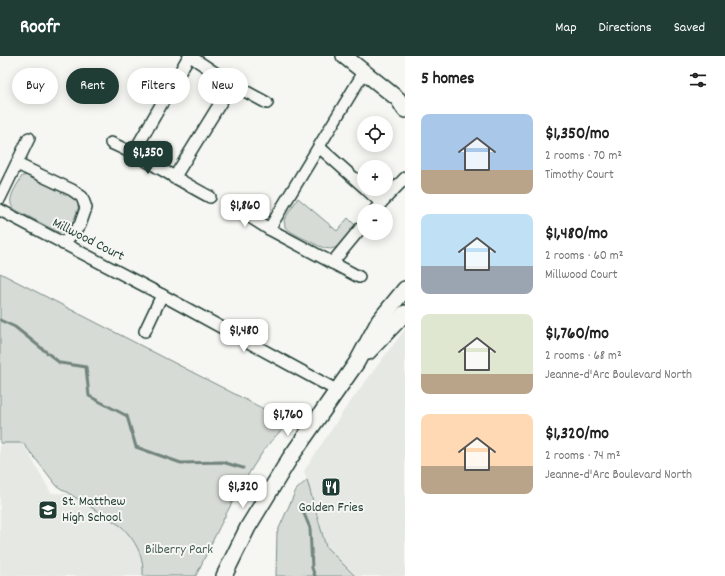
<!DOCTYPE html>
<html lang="en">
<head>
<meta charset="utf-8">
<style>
  body { margin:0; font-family:Dekko,sans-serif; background:#f6f6f6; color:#222; height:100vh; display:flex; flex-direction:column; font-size:15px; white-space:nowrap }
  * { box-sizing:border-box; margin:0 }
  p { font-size:13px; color:#767676 }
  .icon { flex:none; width:22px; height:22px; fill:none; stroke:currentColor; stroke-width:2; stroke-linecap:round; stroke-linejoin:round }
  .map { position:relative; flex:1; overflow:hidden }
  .sheet { display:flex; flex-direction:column; background:#fff; width:320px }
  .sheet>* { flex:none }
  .hud { position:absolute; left:12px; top:12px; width:333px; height:36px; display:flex; gap:8px }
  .tools { position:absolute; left:357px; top:60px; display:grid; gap:8px }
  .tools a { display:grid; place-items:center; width:36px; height:36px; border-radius:50%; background:#fff; box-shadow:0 2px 10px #0003; font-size:20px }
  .price { position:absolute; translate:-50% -34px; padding:0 9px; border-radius:8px; background:#fff; color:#222; font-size:13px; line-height:26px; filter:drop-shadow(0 1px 2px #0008) }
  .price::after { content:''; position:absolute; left:50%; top:24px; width:12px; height:9px; margin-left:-6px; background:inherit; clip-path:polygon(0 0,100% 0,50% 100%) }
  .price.selected { background:#1f3d34; color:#fff }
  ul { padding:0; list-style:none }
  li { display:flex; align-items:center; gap:12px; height:100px; padding:0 16px }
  li span { display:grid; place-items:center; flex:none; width:112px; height:80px; border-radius:8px; color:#555 }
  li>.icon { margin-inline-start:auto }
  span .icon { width:48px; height:48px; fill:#fffc; stroke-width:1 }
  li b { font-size:17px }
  h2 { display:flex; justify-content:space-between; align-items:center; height:48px; padding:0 16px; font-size:17px }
  .pill { padding:0 14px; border-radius:18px; background:#fff; box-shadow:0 2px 10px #0003; font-size:14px; line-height:36px }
  .pill.selected { background:#1f3d34; color:#fff }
  header { display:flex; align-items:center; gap:24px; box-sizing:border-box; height:56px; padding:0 20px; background:#1f3d34; color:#fff }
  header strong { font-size:19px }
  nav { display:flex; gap:22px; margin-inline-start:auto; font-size:14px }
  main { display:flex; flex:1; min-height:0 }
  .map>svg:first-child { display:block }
  .built { fill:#e6e8e4 }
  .green { fill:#d6dbd6; stroke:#7a8c85 }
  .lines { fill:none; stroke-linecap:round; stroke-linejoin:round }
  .stream { stroke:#72847d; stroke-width:3 }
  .minor-casing { stroke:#1f3d34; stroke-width:14 }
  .secondary-casing { stroke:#1f3d34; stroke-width:18 }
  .minor { stroke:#f6f6f2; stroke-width:11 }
  .secondary { stroke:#f6f6f2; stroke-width:15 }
  .labels { text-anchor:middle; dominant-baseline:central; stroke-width:4; stroke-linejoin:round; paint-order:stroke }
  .street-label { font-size:14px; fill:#1f3d34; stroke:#f6f6f2 }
  .poi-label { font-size:14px; fill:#1f3d34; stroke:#f6f6f2; text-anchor:start }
  .park-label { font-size:14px; fill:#445d54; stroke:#f6f6f2 }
</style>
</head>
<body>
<header>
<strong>Roofr</strong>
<nav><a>Map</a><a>Directions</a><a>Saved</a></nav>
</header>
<main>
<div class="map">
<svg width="405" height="520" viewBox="0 0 405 520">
  <rect width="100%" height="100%" fill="#f6f6f2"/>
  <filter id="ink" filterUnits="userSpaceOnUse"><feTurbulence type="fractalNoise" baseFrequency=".025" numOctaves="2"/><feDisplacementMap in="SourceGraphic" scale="8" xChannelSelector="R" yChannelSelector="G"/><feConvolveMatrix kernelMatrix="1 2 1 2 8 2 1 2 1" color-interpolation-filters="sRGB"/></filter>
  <g filter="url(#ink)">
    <g class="built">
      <path d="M405,273V520H355L326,491L304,415L345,353Z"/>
      <path d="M0,387H23L51,437L69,438L121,470L129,477L138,491L142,504L143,520H0Z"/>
    </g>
    <g class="green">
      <path d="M30,119L78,144L80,147C75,159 73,176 58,176L14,153C5,144 17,130 22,120Z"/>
      <path d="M298,142L337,175L348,162L355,169C337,191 338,201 309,185C301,181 291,177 285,171L284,164Z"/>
      <path d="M0,217L289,366C281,375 271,384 264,394C237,433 216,477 196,520H143C144,499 135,484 121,470L57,430L23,387H0Z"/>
      <path d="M307,424L326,491L355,520H276L277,477L296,434Z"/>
    </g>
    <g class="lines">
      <g class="stream">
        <path d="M0,264L15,271L60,307L86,311L89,340L127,360L136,391L181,407L222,406L243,412"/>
        <path d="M300,448L310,472L312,512L315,520"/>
      </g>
      <defs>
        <g id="minor">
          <path d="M190,0L232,28"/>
          <path d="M111,87C146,102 177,124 210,141"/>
          <path d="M319,91L364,131"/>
          <path d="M134,96L189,0"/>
          <path d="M17,108L72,134L82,141L86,152L80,169L63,188"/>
          <path d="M174,122L232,28L267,47"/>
          <path d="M366,133L381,147L374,155"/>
          <path d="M0,142L29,82"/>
          <path d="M381,147L405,122"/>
          <path d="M234,151L269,173L359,221"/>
          <path d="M0,154L162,239L338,335"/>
          <path d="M269,173L364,16"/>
          <path d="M332,207L364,168"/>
          <path d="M145,275L162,239"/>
        </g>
        <g id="secondary">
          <path d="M344,0L398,43L405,54"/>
          <path d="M368,296L405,257"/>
          <path d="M224,520L248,471L290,402L357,306L379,265L405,233"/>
        </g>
      </defs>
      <use href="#minor" class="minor-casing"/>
      <use href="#secondary" class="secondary-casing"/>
      <use href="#minor" class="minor"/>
      <use href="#secondary" class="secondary"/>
    </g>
  </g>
  <defs>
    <symbol id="restaurant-square" viewBox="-11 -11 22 22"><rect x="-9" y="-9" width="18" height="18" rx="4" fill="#1f3d34" stroke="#f6f6f2"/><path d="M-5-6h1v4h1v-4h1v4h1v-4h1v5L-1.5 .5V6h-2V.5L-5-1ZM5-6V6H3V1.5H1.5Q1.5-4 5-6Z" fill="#fff"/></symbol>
    <symbol id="school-square" viewBox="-11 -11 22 22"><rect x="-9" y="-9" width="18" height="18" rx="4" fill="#1f3d34" stroke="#f6f6f2"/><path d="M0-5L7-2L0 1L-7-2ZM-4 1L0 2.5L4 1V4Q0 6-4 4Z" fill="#fff"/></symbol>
  </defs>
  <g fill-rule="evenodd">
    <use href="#restaurant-square" x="320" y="420" width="22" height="22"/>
    <use href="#school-square" x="37" y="443" width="22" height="22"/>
  </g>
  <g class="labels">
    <g class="street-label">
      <text transform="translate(88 184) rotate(27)">Millwood Court</text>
    </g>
    <g class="poi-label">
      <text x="62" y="446">St. Matthew<tspan x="62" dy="16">High School</tspan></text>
      <text x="331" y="452" text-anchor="middle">Golden Fries</text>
    </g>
    <g class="park-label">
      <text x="179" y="494">Bilberry Park</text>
    </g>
  </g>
</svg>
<div class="tools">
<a><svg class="icon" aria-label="locate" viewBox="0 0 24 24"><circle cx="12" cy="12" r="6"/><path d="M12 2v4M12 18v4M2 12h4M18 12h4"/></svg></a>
<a>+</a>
<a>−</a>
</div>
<b class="price selected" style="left:148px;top:119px">$1,350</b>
<b class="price" style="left:245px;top:172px">$1,860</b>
<b class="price" style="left:244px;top:297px">$1,480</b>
<b class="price" style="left:288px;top:381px">$1,760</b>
<b class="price" style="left:243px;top:453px">$1,320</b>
<div class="hud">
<a class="pill">Buy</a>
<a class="pill selected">Rent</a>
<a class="pill">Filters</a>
<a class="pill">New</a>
</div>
</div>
<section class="sheet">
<h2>5 homes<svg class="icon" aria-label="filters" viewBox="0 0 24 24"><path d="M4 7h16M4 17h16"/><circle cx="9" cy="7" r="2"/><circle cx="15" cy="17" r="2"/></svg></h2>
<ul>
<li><span style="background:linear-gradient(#a9c7e8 70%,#b9a48a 0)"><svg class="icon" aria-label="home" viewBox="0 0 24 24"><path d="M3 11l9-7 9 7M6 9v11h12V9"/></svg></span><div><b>$1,350/mo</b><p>2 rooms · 70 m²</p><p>Timothy Court</p></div></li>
<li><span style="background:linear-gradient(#bfe0f5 65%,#9aa5b1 0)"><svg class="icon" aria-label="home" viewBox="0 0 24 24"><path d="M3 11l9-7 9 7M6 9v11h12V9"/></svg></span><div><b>$1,480/mo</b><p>2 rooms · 60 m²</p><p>Millwood Court</p></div></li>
<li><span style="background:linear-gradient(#dfe7d0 75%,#b9a48a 0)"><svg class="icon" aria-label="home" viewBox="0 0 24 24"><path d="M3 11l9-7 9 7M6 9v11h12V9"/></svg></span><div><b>$1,760/mo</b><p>2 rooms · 68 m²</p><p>Jeanne-d'Arc Boulevard North</p></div></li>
<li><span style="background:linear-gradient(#ffd9b3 65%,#b9a48a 0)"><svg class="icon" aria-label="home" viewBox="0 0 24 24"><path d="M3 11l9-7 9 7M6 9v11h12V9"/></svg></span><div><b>$1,320/mo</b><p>2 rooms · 74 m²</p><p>Jeanne-d'Arc Boulevard North</p></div></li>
</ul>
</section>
</main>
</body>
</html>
